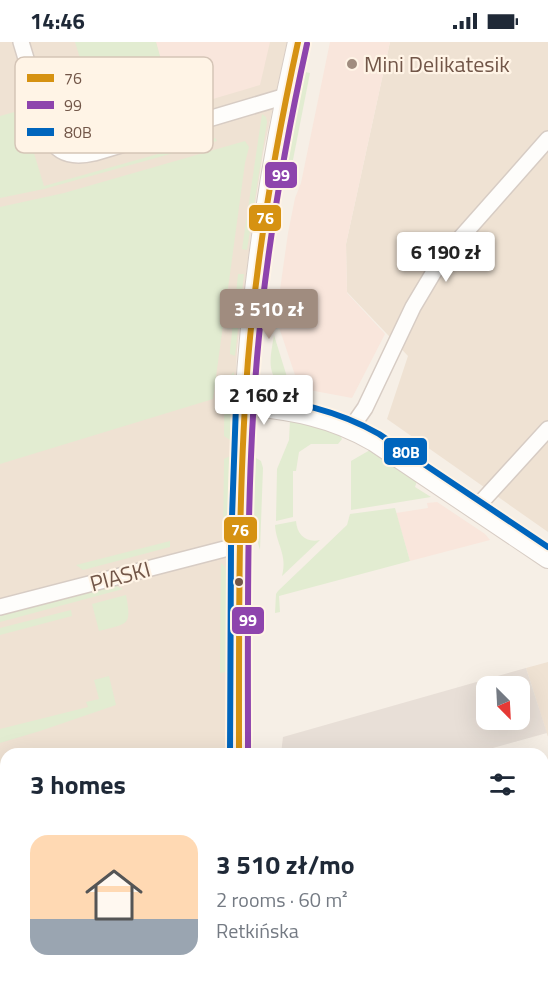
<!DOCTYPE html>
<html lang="en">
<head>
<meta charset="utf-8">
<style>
  body { margin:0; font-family:"Titillium Web",sans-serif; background:#f6f6f7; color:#1f2937; height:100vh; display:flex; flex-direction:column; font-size:22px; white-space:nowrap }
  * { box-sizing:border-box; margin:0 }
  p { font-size:20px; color:#747a83 }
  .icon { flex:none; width:33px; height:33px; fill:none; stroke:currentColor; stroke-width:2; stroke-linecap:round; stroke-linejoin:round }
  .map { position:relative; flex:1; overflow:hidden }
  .side { position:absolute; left:0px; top:706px; width:549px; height:236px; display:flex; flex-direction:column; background:#fff; border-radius:18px 18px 0 0; box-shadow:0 6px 24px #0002 }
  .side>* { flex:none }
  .needle { width:39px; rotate:156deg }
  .buttons { position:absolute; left:476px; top:634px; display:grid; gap:12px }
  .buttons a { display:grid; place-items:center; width:54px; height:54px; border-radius:12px; background:#fff; box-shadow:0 6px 24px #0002; font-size:30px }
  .price { position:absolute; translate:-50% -51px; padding:0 14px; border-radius:6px; background:#fff; color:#222; font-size:20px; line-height:39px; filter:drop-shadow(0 2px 3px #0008) }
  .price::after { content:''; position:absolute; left:50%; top:36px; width:18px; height:14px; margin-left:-9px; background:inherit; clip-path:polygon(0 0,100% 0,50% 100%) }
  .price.selected { background:#a08c7f; color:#fff }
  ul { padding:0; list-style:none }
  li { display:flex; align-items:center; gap:18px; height:150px; padding:0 30px }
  li span { display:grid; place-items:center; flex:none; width:168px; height:120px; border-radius:18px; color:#555 }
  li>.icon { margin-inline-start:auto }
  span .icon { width:72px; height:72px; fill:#fffc; stroke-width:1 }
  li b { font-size:26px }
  h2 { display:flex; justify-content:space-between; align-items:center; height:72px; padding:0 30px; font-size:26px }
  .status { display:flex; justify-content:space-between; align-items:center; height:42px; padding:0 30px; background:#fff; direction:ltr }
  .status svg { height:16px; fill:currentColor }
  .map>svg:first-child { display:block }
  .residential { fill:#efe2d3 }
  .commercial { fill:#f9e6dc }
  .industrial { fill:#e8dfd7; fill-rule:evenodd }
  .green { fill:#e2ecd1 }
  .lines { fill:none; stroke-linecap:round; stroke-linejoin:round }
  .minor-casing { stroke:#d7ccc4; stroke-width:18 }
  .tertiary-casing { stroke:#d7ccc4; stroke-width:22 }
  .minor { stroke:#fefdfb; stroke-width:15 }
  .tertiary { stroke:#fefdfb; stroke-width:20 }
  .bus-1-casing { stroke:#fff4e6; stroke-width:10 }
  .bus-2-casing { stroke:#fff4e6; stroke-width:10 }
  .bus-3-casing { stroke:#fff4e6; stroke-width:10 }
  .bus-1 { stroke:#d69212; stroke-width:6 }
  .bus-2 { stroke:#8e44ad; stroke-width:6 }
  .bus-3 { stroke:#0065bd; stroke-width:6 }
  .poi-dot { fill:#a08c7f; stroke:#fff4e6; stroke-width:2 }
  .bus-dot { fill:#725648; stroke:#fff4e6; stroke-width:2 }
  .labels { text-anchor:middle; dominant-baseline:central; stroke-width:4.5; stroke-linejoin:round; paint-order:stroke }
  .poi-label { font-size:22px; fill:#725648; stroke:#fff4e6; text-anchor:start }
  .street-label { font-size:22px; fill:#725648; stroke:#fff4e6 }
  .key { fill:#fff4e6; stroke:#d5c5b7; stroke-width:1.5 }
  .key-label { font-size:16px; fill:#725648 }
  .line-badge { stroke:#fff4e6; stroke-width:2 }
  .badge-label { font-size:16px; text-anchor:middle; font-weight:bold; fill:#fff }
</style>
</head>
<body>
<div class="status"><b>14:46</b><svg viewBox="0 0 49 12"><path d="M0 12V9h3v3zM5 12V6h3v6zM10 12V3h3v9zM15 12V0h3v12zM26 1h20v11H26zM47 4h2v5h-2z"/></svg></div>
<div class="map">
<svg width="548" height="941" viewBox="0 0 548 941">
  <rect width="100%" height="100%" fill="#f6efe6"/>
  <g class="residential">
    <path d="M0,0H287L263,111L253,176L237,308L230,482L227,712H6V785L0,786Z"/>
    <path d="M390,0H548V490L387,377L408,314L347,250L346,202Z"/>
    <path d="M548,620V695L526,626Z"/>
    <path d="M6,817V908L0,910V819Z"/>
  </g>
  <g class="commercial">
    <path d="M156,0H270L260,43L142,78L130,42L164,31Z"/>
    <path d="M330,0H390L346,202L347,251L385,292L352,356L293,345L295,333L276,276L288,191L295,156L301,141Z"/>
    <path d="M437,460L485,492L490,498L410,519L396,471L428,466L427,461Z"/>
  </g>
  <path class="industrial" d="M526,626L547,691L471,712H281L283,695ZM486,645H519V678H486Z"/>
  <g class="green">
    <path d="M75,0H156L168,42L143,50L150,76L142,78L55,54L52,39L59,37L63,49L88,42Z"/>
    <path d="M305,30L310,31L291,128L287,123Z"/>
    <path d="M29,66L33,82L26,85L44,144L215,96L217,99L44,147L0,156V74Z"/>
    <path d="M262,72L266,75L267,80L247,208L242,207Z"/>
    <path d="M245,99L249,105L245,121L213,357L0,422V165L64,151Z"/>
    <path d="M238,232H244L235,314L230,312V309Z"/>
    <path d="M274,293L287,335V345C264,336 271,313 274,293Z"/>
    <path d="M234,330L230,398L224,394C225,380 222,337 234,330Z"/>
    <path d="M290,378L339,392L342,397L338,402H311L299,410L296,429H293V475L276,479L277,427L289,398Z"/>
    <path d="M370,408L417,439L415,445L431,455L351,468V419Z"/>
    <path d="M230,414L227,486L223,495L224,417Z"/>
    <path d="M256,416L261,419L263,426L260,508C250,479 255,446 256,416Z"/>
    <path d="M395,466L410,519L279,554L280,570L275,571L276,552L278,549L347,483L350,472Z"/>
    <path d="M296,479C297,493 306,501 320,498L282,534C288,513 276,502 275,483Z"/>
    <path d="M170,499V505L83,528L76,523Z"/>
    <path d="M221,521L224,524L227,531L226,630L220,631Z"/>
    <path d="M114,543L123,547L0,580V574Z"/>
    <path d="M126,553C132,585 128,581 99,589L92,562Z"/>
    <path d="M71,568L72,574L0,593V586Z"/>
    <path d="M109,634L116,663L40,689L0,701V687L88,665L86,660L99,657L94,638Z"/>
    <path d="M548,758V941H282V936H543V759Z"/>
    <path d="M6,908V936H209V941H0V910Z"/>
  </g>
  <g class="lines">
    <defs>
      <g id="minor">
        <path d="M21,0L50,96C59,114 77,115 94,111L286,54"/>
        <path d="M351,386L365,366L413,265L441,218L548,97"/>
        <path d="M474,468L548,387"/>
        <path d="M0,565L240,503"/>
      </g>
      <g id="tertiary">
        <path d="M245,363C293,368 331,374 374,399L548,516"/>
        <path d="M239,712C239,596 238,479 245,363C252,241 271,119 298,0"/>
        <path d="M0,796L6,794"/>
        <path d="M236,941V936"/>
      </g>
    </defs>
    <use href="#minor" class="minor-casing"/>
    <use href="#tertiary" class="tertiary-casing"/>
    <use href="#minor" class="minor"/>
    <use href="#tertiary" class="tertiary"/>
    <defs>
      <path id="bus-1" d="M239,712C239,581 238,449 248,318C257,211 275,105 298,0"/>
      <path id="bus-2" d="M248,712C248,580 246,448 257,316C266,210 284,106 307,2"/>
      <g id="bus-3">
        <path d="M246,354C293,359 337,368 379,392L548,505"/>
        <path d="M230,712L231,503L236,363"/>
      </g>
    </defs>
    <use href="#bus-1" class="bus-1-casing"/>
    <use href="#bus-2" class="bus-2-casing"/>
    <use href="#bus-3" class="bus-3-casing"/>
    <use href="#bus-1" class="bus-1"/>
    <use href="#bus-2" class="bus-2"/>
    <use href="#bus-3" class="bus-3"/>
  </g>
  <circle class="poi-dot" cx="352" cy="22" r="6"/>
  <circle class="bus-dot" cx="239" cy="540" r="5"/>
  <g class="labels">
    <g class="poi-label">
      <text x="364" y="22">Mini Delikatesik</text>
    </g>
    <g class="street-label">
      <text transform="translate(120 534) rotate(-15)">PIASKI</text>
    </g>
  </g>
  <rect x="15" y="15" width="198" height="96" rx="9" class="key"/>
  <rect x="27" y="32" width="27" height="8" fill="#d69212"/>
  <rect x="27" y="59" width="27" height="8" fill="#8e44ad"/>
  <rect x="27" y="86" width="27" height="8" fill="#0065bd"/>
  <g class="key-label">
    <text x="64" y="42">76</text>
    <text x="64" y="69">99</text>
    <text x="64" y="96">80B</text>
  </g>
  <g class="line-badge">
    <rect x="264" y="119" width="34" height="28" rx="6" fill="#8e44ad"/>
    <rect x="248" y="162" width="34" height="28" rx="6" fill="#d69212"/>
    <rect x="383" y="395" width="45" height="29" rx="6" fill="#0065bd"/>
    <rect x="223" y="474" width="35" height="28" rx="6" fill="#d69212"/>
    <rect x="231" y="564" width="34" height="29" rx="6" fill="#8e44ad"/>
  </g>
  <g class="badge-label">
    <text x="281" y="139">99</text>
    <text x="265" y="182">76</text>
    <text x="406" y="416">80B</text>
    <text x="240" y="494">76</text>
    <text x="248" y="584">99</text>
  </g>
</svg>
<div class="buttons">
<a><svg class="needle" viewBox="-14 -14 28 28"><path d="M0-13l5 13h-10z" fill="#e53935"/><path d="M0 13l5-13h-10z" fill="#747a83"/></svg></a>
</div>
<b class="price" style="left:446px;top:241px">6 190 zł</b>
<b class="price selected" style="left:269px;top:298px">3 510 zł</b>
<b class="price" style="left:264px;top:384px">2 160 zł</b>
<section class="side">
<h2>3 homes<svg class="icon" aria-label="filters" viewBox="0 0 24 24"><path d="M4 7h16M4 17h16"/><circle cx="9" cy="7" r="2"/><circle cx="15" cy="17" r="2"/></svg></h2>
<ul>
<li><span style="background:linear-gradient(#ffd9b3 70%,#9aa5b1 0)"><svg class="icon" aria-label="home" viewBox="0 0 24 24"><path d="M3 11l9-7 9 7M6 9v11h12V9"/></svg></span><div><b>3 510 zł/mo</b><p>2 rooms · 60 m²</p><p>Retkińska</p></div></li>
</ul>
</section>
</div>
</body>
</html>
